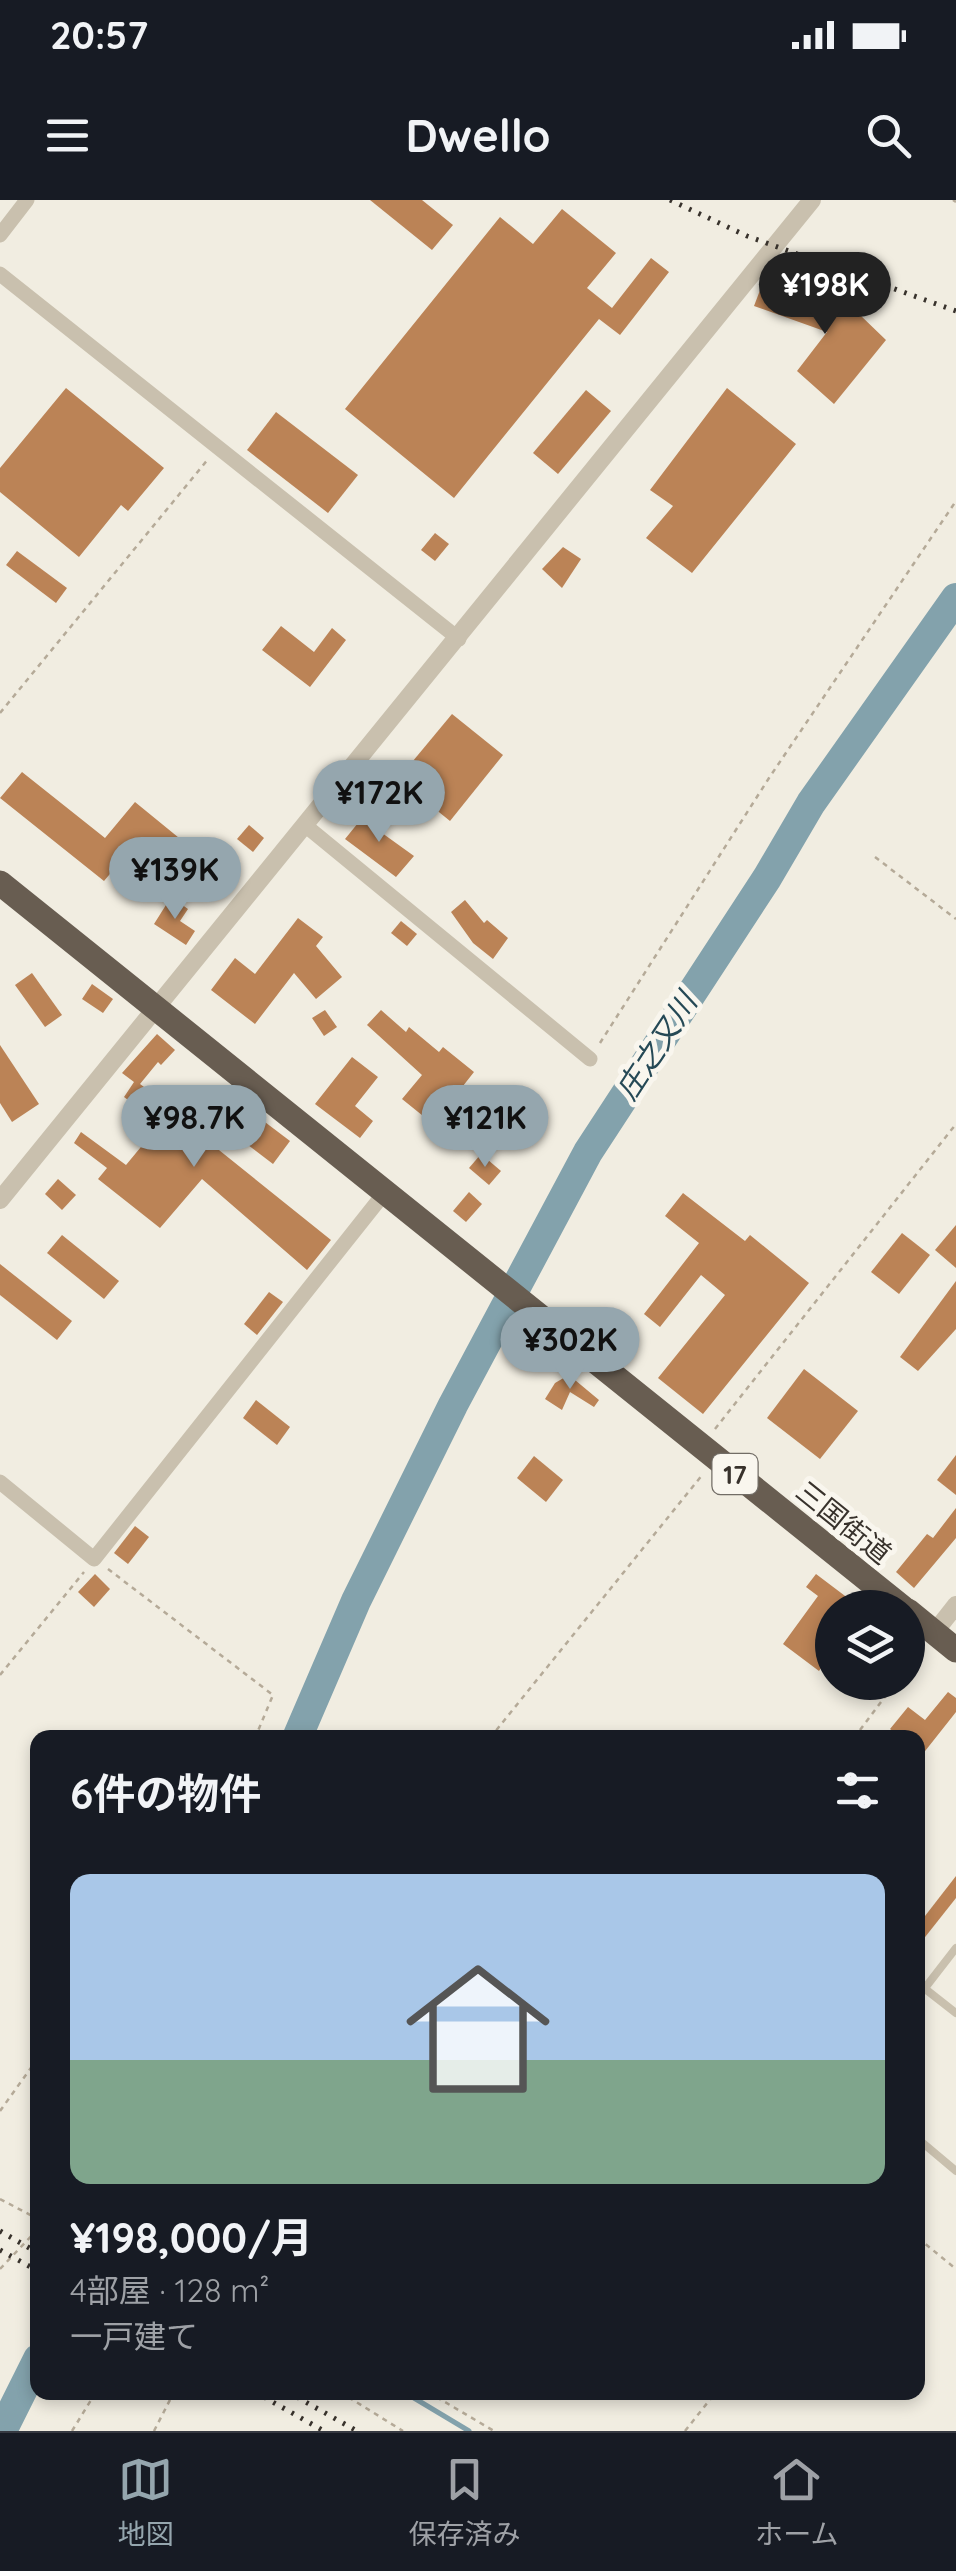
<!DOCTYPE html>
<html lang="ja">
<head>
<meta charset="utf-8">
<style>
  body { margin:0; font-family:Quicksand,"Noto Sans JP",sans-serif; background:#242831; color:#f1f3f6; height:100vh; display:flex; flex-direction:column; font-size:38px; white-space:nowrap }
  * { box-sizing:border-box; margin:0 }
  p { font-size:32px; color:#9ea1a6 }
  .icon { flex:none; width:55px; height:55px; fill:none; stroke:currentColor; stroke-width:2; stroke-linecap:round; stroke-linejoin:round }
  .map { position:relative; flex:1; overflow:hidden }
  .panel { position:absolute; left:30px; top:1530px; width:895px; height:670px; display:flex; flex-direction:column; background:#171b24; border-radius:20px; box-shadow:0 5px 15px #0003 }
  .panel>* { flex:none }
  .buttons { position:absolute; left:815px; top:1390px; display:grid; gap:20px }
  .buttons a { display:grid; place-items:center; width:110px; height:110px; border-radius:50%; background:#171b24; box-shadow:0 5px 15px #0003; font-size:50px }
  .price { position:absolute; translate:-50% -85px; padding:0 22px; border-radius:35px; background:#95a6ae; color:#111; font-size:32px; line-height:65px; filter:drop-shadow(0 2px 5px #0008) }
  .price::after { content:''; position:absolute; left:50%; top:60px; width:30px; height:22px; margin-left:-15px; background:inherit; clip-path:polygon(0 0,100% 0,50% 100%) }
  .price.current { background:#222; color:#fff }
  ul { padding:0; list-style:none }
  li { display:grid; align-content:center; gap:20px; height:530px; padding:0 40px }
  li+li { border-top:2px solid #363941 }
  li span { display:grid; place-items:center; height:310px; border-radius:20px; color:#555 }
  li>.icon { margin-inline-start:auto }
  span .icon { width:180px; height:180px; fill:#fffc; stroke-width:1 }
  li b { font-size:42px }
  h2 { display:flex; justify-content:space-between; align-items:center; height:120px; padding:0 40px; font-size:42px }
  .status { display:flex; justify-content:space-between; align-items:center; height:70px; padding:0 50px; background:#171b24; direction:ltr }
  .status svg { height:28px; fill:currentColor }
  header { display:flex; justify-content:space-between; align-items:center; height:130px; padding:0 40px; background:#171b24; font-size:45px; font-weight:700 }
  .menu { display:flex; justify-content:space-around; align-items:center; height:140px; border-top:2px solid #363941; background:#171b24; font-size:28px; color:#9ea1a6 }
  .menu a { display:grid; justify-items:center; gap:5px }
  .menu .current { color:#95a6ae }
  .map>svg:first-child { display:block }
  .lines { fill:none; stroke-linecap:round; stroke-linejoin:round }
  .stream { stroke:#83a2ac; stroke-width:5 }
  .river { stroke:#83a2ac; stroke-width:30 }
  .building { fill:#bb8356 }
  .path { stroke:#b5aa98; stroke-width:2.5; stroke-dasharray:5 5; stroke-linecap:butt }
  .service { stroke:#c9c0ae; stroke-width:8 }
  .minor { stroke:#c9c0ae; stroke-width:15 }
  .tertiary { stroke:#c9c0ae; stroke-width:18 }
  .trunk { stroke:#685d51; stroke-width:25 }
  .rail { stroke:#38322c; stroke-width:5; stroke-dasharray:2.5 8; stroke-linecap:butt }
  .labels { text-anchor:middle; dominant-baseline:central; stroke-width:10; stroke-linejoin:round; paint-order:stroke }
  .shield { fill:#f9f6ee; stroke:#726d66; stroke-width:2.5 }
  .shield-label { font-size:25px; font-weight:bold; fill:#38322c }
  .street-label { font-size:28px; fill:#38322c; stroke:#f9f6ee }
  .water-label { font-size:30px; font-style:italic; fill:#254956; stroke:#f9f6ee }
</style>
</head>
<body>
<div class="status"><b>20:57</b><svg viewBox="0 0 49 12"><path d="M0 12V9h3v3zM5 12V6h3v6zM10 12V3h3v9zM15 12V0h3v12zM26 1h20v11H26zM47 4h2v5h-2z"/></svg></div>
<header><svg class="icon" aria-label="menu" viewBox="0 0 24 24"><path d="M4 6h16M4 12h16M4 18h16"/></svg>Dwello<svg class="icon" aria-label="search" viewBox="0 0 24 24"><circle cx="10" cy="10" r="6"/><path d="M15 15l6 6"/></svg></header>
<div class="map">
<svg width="956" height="2231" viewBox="0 0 956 2231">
  <rect width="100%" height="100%" fill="#f1ede1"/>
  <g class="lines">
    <path class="stream" d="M404,2192L469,2231"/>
    <g class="river">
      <path d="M297,1538L356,1401L453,1205L588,952L767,678L811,603L956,398"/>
      <path d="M2,2231L38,2159"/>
    </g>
  </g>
  <g class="building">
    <path d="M370,0H422L453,25L432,50Z"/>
    <path d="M562,9L616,53L587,88L612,108L651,58L669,72L620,135L599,119L454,298L345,209L500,17L533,44Z"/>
    <path d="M765,77L859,114L886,140L834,204L797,171L827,132L754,106Z"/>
    <path d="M66,188L164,268L128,311L121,305L79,357L0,292V268Z"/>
    <path d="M727,188L796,244L692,373L646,338L673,306L650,290Z"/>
    <path d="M586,190L611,211L558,274L533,253Z"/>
    <path d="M276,212L358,275L328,313L247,250Z"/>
    <path d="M435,333L449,344L435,361L421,350Z"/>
    <path d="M563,347L581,359L562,388L542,369Z"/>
    <path d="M17,351L67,388L56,403L6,365Z"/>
    <path d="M281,426L314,452L332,428L346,440L310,487L262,450Z"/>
    <path d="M452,514L503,555L450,621L398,579Z"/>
    <path d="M22,572L105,638L135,602L195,651L174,676L135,644L104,681L0,598Z"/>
    <path d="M367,612L387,626L382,633L414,656L396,677L345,639Z"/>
    <path d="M249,625L264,638L253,652L237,639Z"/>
    <path d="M171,697L188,709L180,721L195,731L186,745L154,724Z"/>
    <path d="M465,700L484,723L487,720L508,738L493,759L473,743L451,712Z"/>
    <path d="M298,718L323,737L316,746L342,777L316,799L294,773L255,824L211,790L235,758L255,774Z"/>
    <path d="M401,721L417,734L407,746L391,733Z"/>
    <path d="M32,773L62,815L45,827L15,785Z"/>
    <path d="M92,784L113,799L103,813L82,799Z"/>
    <path d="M325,810L337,827L324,836L312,818Z"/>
    <path d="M381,810L406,832L409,827L439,852L443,847L474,872L433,924L402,899L422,875L367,825Z"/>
    <path d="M157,834L175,850L161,865L158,862L140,884L202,930L199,934L331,1040L307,1070L202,979L160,1028L98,979L107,968L74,943L81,932L126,965L160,924L124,897L134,882L122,873Z"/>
    <path d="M0,845L39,904L12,922L0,903Z"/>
    <path d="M352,857L378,877L355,906L373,921L360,938L315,904Z"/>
    <path d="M257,916L290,941L273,964L240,939Z"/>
    <path d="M481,954L501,971L489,985L469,968Z"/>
    <path d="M58,979L76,995L62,1010L45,994Z"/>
    <path d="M469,992L482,1004L466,1022L453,1011Z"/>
    <path d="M683,993L745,1041L750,1035L809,1083L703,1214L658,1178L725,1095L701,1075L660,1127L644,1114L699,1043L665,1016Z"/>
    <path d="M956,1025V1068L935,1050Z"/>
    <path d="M902,1033L930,1055L899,1094L871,1072Z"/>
    <path d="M62,1035L119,1081L104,1099L47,1053Z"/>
    <path d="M0,1064L72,1121L57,1140L0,1095Z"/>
    <path d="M956,1081V1129L918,1171L900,1157Z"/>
    <path d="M269,1092L283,1102L257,1135L244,1124Z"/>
    <path d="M579,1169L575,1180L599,1200L594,1207L570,1192L562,1210L545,1199L555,1183Z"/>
    <path d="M804,1169L858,1211L820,1259L767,1218Z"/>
    <path d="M256,1200L290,1227L277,1245L243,1218Z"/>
    <path d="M956,1255V1295L937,1280Z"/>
    <path d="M534,1256L563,1280L546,1302L517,1278Z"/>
    <path d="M956,1308V1338L914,1388L896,1372L927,1334L933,1338Z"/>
    <path d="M135,1326L149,1337L128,1364L114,1353Z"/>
    <path d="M95,1374L110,1389L94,1407L78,1392Z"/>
    <path d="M816,1374L861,1408H832V1452L819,1471L783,1444L818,1396L806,1387Z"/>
    <path d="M948,1492L956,1498V1512L918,1560V1538H902L890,1529L908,1507L925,1520Z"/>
    <path d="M956,1676V1698L918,1746V1725Z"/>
  </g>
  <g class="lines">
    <g class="path">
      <path d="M953,0L956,2"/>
      <path d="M0,513L209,258"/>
      <path d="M875,657L956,719"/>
      <path d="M600,843L769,578L956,301"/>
      <path d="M715,1229L956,924"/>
      <path d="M108,1369L273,1495L255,1538"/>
      <path d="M908,1467L922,1449"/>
      <path d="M0,1475L84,1372"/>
      <path d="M490,1538L703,1274"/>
      <path d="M854,1538L896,1482"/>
      <path d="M0,1911L38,1858"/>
      <path d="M0,1999L38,2019"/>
      <path d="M918,2038L956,2069"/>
      <path d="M0,2069L38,2029"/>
      <path d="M340,2192L403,2231"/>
      <path d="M428,2192L494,2231"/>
      <path d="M72,2231L96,2192"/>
      <path d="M154,2231L174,2192"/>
      <path d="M685,2231L716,2192"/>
    </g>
    <g class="service">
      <path d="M924,1788L956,1813"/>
      <path d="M918,1797L956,1748"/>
      <path d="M918,1939L956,1971"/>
    </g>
    <g class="minor">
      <path d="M0,35L27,0"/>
      <path d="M0,74L459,439"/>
      <path d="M306,626L590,859"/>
      <path d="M0,1282L94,1359L386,991"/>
    </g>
    <g class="tertiary">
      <path d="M0,1000L812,0"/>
      <path d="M934,1433L956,1405"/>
    </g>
    <g class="trunk">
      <path d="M0,683L903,1408"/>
      <path d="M908,1411L956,1450"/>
    </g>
    <g class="rail">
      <path d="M670,0L747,36L956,111"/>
      <path d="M0,2031L38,2053"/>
      <path d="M0,2050L38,2071"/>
      <path d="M255,2192L324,2231"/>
      <path d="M288,2192L357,2231"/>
    </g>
  </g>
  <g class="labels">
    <rect class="shield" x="712.5" y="1254" width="45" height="40" rx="8"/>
    <g class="shield-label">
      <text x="735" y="1274">17</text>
    </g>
    <g class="street-label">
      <text transform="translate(844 1322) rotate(39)">三国街道</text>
    </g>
    <g class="water-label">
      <text transform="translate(656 846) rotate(-57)">庄之又川</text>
    </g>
  </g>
</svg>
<div class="buttons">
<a><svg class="icon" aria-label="layers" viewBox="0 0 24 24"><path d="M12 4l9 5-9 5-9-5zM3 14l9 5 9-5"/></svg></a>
</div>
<b class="price current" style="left:825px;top:137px">¥198K</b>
<b class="price" style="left:379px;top:645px">¥172K</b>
<b class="price" style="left:175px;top:722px">¥139K</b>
<b class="price" style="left:194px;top:970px">¥98.7K</b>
<b class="price" style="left:485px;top:970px">¥121K</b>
<b class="price" style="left:570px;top:1192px">¥302K</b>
<section class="panel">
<h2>6件の物件<svg class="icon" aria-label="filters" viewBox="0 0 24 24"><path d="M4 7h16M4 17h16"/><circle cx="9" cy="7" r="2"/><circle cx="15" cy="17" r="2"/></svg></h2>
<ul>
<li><span style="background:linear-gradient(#a9c7e8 60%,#7fa58c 0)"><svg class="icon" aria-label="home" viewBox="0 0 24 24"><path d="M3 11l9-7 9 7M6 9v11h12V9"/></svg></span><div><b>¥198,000/月</b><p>4部屋 · 128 m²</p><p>一戸建て</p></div></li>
</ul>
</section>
</div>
<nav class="menu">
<a class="current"><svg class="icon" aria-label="map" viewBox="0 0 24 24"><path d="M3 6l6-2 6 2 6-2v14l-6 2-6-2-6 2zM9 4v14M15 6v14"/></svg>地図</a>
<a><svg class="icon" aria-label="saved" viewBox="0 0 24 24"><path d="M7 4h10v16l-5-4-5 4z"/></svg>保存済み</a>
<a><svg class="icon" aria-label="home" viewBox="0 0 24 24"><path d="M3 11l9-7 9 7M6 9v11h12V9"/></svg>ホーム</a>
</nav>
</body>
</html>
